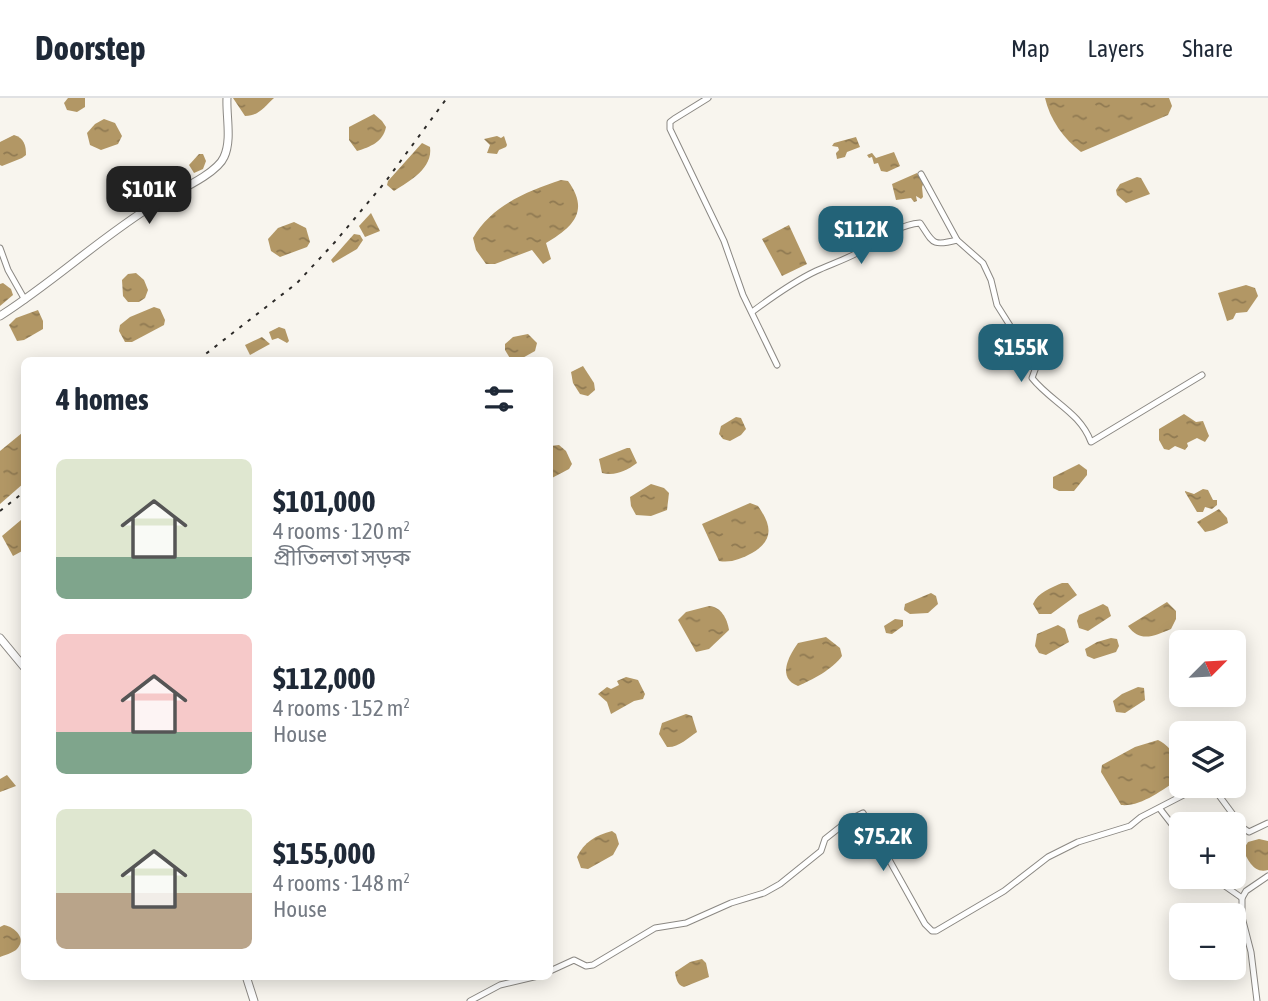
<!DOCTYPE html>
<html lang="en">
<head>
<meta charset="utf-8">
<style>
  body { margin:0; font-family:"Asap Condensed","Noto Sans Bengali",sans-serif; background:#f6f6f7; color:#1f2937; height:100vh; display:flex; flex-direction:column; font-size:26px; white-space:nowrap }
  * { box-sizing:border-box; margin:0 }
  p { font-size:23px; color:#747a83 }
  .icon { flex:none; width:38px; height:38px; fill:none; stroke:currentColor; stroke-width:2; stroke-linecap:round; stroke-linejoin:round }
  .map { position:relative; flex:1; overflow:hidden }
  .side { position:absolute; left:21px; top:259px; width:532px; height:623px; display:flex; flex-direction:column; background:#fff; border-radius:10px; box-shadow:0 4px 18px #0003 }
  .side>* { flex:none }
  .needle { width:46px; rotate:66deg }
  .tools { position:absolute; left:1169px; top:532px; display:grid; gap:14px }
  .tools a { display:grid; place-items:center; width:77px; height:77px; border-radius:10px; background:#fff; box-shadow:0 4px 18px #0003; font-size:35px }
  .price { position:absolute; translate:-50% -60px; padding:0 16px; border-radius:14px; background:#236378; color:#fff; font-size:23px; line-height:46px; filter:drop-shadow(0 2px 4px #0008) }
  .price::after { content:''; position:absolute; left:50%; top:42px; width:21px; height:16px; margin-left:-10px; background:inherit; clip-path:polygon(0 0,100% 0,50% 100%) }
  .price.selected { background:#222; color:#fff }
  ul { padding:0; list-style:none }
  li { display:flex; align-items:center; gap:21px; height:175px; padding:0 35px }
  li span { display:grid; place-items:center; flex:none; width:196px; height:140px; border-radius:10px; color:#555 }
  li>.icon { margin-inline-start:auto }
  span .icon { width:84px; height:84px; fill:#fffc; stroke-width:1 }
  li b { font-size:30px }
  h2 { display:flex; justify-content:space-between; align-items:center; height:84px; padding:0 35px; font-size:30px }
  header { display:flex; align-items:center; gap:42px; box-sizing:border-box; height:98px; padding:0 35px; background:#fff; border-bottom:2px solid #e0e1e3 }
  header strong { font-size:33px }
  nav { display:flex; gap:38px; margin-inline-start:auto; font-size:24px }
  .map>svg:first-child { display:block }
  .water { fill:url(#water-ripples) }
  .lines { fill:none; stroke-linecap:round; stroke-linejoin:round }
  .street-casing { stroke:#8b8883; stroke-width:7 }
  .secondary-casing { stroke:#8b8883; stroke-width:9 }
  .street { stroke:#fff; stroke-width:5 }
  .secondary { stroke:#fff; stroke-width:7 }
  .rail { stroke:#2c2a28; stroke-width:2; stroke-dasharray:3.5 7; stroke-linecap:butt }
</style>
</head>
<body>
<header>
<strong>Doorstep</strong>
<nav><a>Map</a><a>Layers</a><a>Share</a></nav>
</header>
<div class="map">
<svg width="1268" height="903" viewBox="0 0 1268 903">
  <defs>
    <pattern id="water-ripples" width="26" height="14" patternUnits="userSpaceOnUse" patternTransform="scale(1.75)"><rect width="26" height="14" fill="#b29765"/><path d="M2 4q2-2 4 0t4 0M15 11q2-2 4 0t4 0" fill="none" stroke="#907a52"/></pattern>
  </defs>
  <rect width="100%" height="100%" fill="#f8f5ee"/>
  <g class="water">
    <path d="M68,0H85V9L77,14L67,12L64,5Z"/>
    <path d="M233,0H274C264,9 259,18 245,18Z"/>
    <path d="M1045,0H1169L1172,8L1168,17L1081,54C1064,41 1050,22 1045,0Z"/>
    <path d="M374,16L382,23L386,29C383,44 370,49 357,53L349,42V29Z"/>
    <path d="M104,21L115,25L122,38L118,46L101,52L90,47L87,35L95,26Z"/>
    <path d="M14,37C24,40 26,47 26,57L22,60L2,68L0,67V44Z"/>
    <path d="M497,38L501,40L504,38L507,47L506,49L499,52L497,56L487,55L490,47L484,41Z"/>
    <path d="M856,39L860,49L847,54L845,59L837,61L836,55L839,52L838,49L832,48L834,45Z"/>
    <path d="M422,45L430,49C433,70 410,83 394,93L387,87L388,83Z"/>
    <path d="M894,54L900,68L887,74L881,73L878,65L874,66L872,59L869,60L867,57L872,55L876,60Z"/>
    <path d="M199,56H203L206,63L203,71L194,75L189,67Z"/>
    <path d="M917,75L924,84L922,89L923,99L921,101L916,98L917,103L914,104L911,100L896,102L892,86Z"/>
    <path d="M1137,79L1141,80L1150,96L1126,105L1117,97L1116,92L1120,86Z"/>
    <path d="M561,82L568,83C590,113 573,129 546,145L551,161L543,166L532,152L495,166H486L476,152L473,140C491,108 527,93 561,82Z"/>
    <path d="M371,115L380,133L365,139L359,128Z"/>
    <path d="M294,124L306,130L310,144L307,149L280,159L271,153L268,141L278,130Z"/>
    <path d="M789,127L807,166L782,178L762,141Z"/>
    <path d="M354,136L360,137L363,142L357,151L333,165L331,162Z"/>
    <path d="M136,175L144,182L148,192L145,200L139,204H128L123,198L122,182L128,176Z"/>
    <path d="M3,185L11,191L13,197L0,208V186Z"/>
    <path d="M1246,187L1255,190L1258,198L1247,214L1236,215L1233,221L1227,223L1218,195Z"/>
    <path d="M154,209L160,211L165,222L164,227L132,244H125L119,233L120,227L130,219Z"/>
    <path d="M38,212L43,223V231L24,242L17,243L9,227L16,220Z"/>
    <path d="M279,229L285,231L289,243L287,245L278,240L272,242L269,234Z"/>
    <path d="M528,236L537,245L535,253L519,262H511L505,252V246L513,239Z"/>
    <path d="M262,239L270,246L250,257L245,247Z"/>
    <path d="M583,268L594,285L595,292L588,298L580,296L573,285L571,274Z"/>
    <path d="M1184,316L1196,324L1203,323L1209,338L1205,344L1197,340L1187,345L1188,348L1185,352L1175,348L1169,352L1164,351L1159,342V331Z"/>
    <path d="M736,319L741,320L746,331L741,337L730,343L723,341L719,336L721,328Z"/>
    <path d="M22,335L24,336V385L0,406V353Z"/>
    <path d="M559,347L566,353L572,366L569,371L550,381V348Z"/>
    <path d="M627,350H630L637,365C626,373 616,378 602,375L599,361Z"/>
    <path d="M1079,366L1087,372V377L1074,393H1059L1053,390V379Z"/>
    <path d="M651,386L664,390L669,395L667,412L651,418L636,417L631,408L630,399Z"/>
    <path d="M1203,391L1208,392L1213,402H1217V407L1212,411L1205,409L1203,414H1197L1185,394V393L1194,396Z"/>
    <path d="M750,405L758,408C772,428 774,442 752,455C741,461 731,465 719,463L702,426Z"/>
    <path d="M1219,411L1227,420L1228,425L1214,432L1205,434L1197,424Z"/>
    <path d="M21,422L24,423V452L13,458L2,438Z"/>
    <path d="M1062,485H1068L1077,497L1051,516H1039L1033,506C1038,494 1051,490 1062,485Z"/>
    <path d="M931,495L936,498L938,506L928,515L910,516L904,512L905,506Z"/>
    <path d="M1167,504L1176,513V521L1171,531C1154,538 1140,545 1128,528Z"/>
    <path d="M1103,506L1108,509L1111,518L1088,533L1079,530L1077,523L1079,517Z"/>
    <path d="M709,508C721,509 727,520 729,532L709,551L696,554L678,522L686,514Z"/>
    <path d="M895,521L903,522V528L892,536L886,535L884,528Z"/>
    <path d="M1058,527L1065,531L1069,544L1046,557L1039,555L1035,548L1037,536Z"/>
    <path d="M826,539L840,550L842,558C833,571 812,582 798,588C777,580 788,559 798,545Z"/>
    <path d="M1111,540L1117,541L1119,548L1116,554L1094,561L1087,558L1085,551L1097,544Z"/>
    <path d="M626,579L638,582L645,596L643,601L634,603L611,616L607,604L598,596L607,589L611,591L619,587L617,583Z"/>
    <path d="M1138,589L1144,590L1145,602L1125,615L1116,614L1113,603L1122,596Z"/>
    <path d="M686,616L692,618L697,634C688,640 678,650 667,649L659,636L662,625Z"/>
    <path d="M1158,642C1171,648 1185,667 1179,681C1162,692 1141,709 1121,707L1101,674L1102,667L1135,649Z"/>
    <path d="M7,677L16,688L0,694V681Z"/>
    <path d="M612,733L616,736L619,746L613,757L588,771L581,770L577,759C584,744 596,737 612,733Z"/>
    <path d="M1259,741L1268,743V772C1254,776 1248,762 1243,752L1248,744Z"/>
    <path d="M4,827C15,829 28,841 16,852C12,855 5,857 0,859V829Z"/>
    <path d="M702,861L706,865L709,879L684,889C677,887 676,880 675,874L690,864Z"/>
  </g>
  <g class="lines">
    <defs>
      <g id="street">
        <path d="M708,0L674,21L670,24V31L724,143L743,197L777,267"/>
        <path d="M921,76L957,142L983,165L991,182L997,207L1036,269L1032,280C1051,304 1080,314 1091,344L1202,277"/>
        <path d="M0,150L8,172L25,202"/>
        <path d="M752,214C772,199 793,184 816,173C829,167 844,162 857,155C877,144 896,127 920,125C933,144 931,149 957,142"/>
        <path d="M1212,688L1243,730L1249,734L1268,725"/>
        <path d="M1160,711L1181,738"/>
        <path d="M1212,779L1242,800"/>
        <path d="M550,873L574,862L586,868L593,867L655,830L686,825L731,805L764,795L780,786L821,753L825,741L849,722L863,715L925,826L932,833H936L1004,793L1048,759L1078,744L1130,728L1141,719L1201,688"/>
        <path d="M470,903L500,887L538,878"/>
        <path d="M1257,903L1251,854L1242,819V800L1246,793L1268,778"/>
      </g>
      <g id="secondary">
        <path d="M0,218C55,183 102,138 158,104C175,94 217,76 224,59C232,42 226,18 227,0"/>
        <path d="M0,540L24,569"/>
        <path d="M246,878L254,903"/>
      </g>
    </defs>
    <use href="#street" class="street-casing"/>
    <use href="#secondary" class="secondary-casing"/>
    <use href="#street" class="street"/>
    <use href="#secondary" class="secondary"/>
    <g class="rail">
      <path d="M198,262L297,185L335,144L386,83L447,0"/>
      <path d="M0,413L24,394"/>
    </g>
  </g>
</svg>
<div class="tools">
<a><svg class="needle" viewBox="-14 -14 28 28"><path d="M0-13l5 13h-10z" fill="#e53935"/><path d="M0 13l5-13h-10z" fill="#747a83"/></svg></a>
<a><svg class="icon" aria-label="layers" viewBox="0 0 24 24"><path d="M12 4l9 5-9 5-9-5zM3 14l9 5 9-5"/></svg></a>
<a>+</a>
<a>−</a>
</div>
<b class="price selected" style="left:149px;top:128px">$101K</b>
<b class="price" style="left:861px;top:168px">$112K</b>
<b class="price" style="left:1021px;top:286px">$155K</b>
<b class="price" style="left:883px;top:775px">$75.2K</b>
<section class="side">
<h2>4 homes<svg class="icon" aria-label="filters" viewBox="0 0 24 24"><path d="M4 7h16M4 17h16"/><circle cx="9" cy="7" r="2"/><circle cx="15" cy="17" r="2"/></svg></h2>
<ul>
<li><span style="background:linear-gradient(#dfe7d0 70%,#7fa58c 0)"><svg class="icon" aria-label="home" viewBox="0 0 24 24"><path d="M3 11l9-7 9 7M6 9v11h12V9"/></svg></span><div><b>$101,000</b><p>4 rooms · 120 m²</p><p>প্রীতিলতা সড়ক</p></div></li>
<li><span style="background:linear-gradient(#f6c9c9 70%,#7fa58c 0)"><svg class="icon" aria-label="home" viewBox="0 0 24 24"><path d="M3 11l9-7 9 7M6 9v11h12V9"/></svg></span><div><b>$112,000</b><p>4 rooms · 152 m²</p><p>House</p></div></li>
<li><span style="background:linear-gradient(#dfe7d0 60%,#b9a48a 0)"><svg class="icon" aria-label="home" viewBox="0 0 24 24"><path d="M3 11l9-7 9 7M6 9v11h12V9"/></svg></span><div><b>$155,000</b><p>4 rooms · 148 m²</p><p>House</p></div></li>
</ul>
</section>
</div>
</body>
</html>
